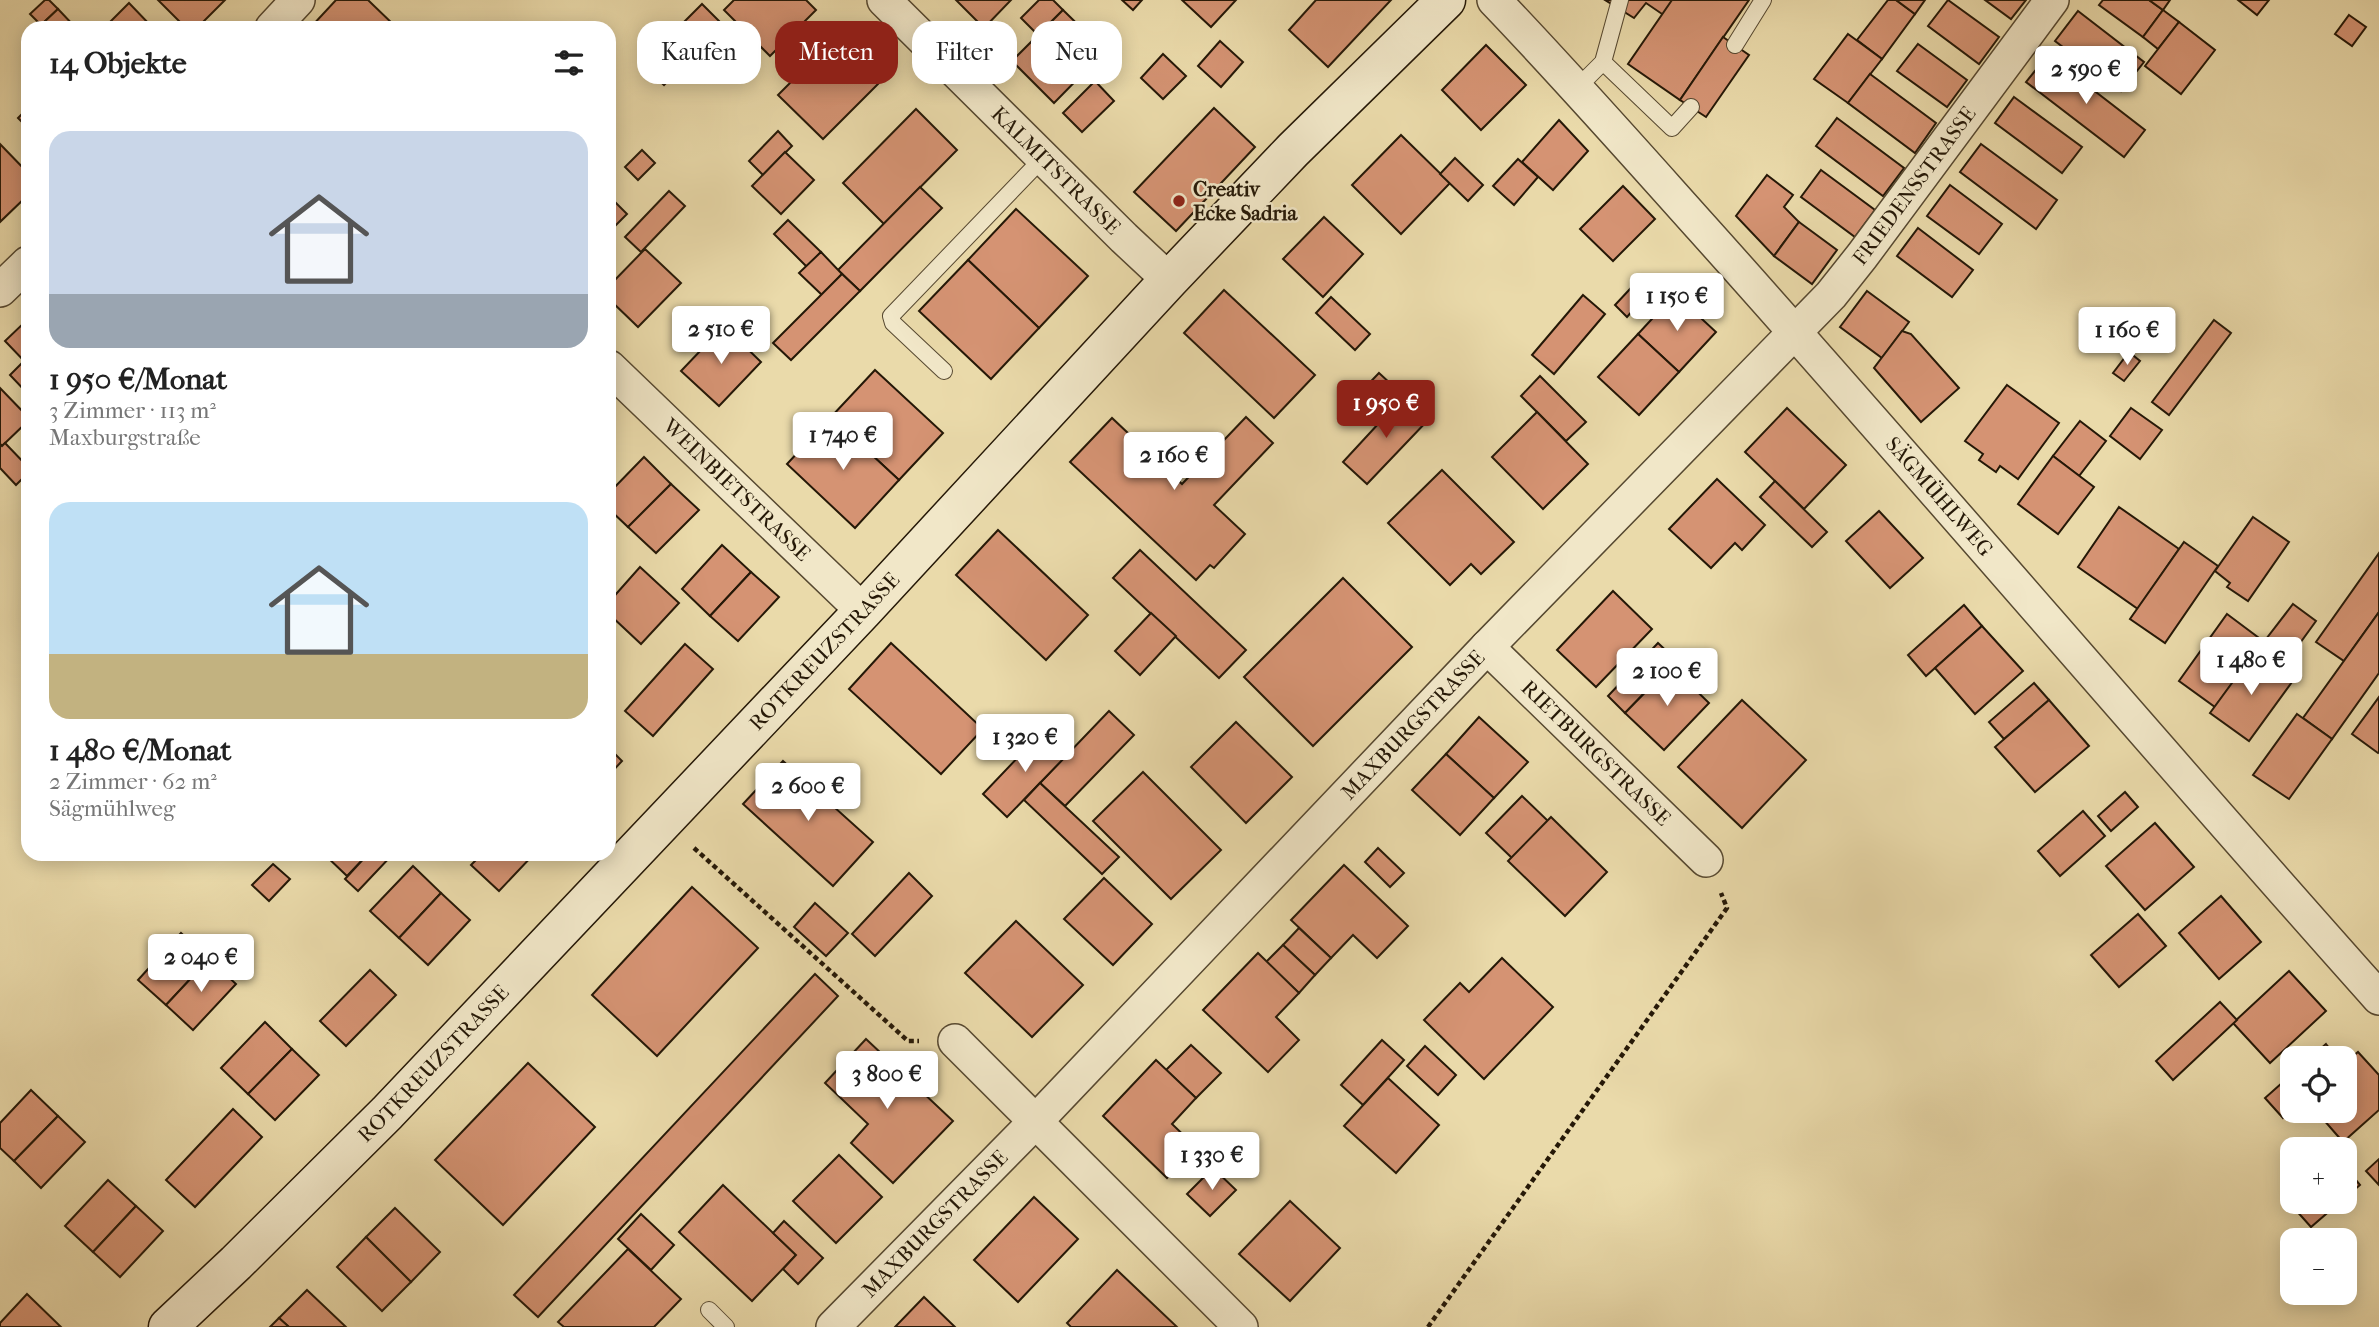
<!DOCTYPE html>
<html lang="de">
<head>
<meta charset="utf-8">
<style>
  body { margin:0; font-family:"IM FELL French Canon",serif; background:#f6f6f6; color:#222; height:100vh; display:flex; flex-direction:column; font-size:26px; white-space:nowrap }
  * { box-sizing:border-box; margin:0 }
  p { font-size:23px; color:#767676 }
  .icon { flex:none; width:38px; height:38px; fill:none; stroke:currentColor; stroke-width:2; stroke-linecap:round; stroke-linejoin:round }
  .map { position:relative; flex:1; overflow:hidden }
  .panel { position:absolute; left:21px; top:21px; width:595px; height:840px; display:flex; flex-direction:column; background:#fff; border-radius:21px; box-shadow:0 4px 18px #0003 }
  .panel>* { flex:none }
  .guide { position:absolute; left:637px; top:21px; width:665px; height:63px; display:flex; gap:14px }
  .buttons { position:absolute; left:2280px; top:1046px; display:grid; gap:14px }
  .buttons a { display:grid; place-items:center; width:77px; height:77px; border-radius:14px; background:#fff; box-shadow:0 4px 18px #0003; font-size:35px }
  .price { position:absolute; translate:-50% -60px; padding:0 16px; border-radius:7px; background:#fff; color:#222; font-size:23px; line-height:46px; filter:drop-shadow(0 2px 4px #0008) }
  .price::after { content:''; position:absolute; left:50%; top:42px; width:21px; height:16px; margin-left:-10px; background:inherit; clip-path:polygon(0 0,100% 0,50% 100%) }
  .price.active { background:#8f2418; color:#fff }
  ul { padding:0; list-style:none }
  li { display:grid; align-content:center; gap:14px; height:371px; padding:0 28px }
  li span { display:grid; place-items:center; height:217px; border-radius:21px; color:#555 }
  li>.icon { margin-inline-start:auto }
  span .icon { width:126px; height:126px; fill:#fffc; stroke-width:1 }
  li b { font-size:30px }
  h2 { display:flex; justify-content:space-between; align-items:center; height:84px; padding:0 28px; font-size:30px }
  .tag { padding:0 24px; border-radius:21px; background:#fff; box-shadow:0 4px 18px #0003; font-size:24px; line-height:63px }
  .tag.active { background:#8f2418; color:#fff }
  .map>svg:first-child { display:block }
  .building { fill:#d59373; stroke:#251807; stroke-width:2 }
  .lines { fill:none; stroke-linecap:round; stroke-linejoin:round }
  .service-casing { stroke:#564830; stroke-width:18 }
  .minor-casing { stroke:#564830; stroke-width:36 }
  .secondary-casing { stroke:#251807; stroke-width:41 }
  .path { stroke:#251807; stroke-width:4.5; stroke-dasharray:5 3.5; stroke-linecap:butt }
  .service { stroke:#f1e7c8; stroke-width:16 }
  .minor { stroke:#f1e7c8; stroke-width:33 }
  .secondary { stroke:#f1e7c8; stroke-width:38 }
  .poi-dot { fill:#8f2418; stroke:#f1e7c8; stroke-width:2.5 }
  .labels { text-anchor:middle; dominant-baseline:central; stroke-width:5; stroke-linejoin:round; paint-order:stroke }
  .street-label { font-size:21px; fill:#251807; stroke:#f1e7c8 }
  .poi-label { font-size:21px; font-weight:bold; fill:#251807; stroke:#f1e7c8; text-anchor:start }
</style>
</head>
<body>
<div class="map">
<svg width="2379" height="1327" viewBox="0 0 2379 1327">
  <rect width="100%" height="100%" fill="#eadaaa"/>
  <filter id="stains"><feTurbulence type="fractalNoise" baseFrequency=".00286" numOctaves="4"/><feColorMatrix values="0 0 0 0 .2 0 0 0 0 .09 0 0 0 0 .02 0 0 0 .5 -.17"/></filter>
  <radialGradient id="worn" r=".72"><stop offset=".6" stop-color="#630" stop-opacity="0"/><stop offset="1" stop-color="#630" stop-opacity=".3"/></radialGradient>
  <g class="building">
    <path d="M45,0H49L58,9L41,25L30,14Z"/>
    <path d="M158,0H225L197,28H186Z"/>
    <path d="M336,0H368L397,28H310Z"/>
    <path d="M734,0H806L816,10L770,56L724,10Z"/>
    <path d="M956,0H1011L984,28Z"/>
    <path d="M1039,0H1053L1063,10L1038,35L1021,18Z"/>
    <path d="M1122,0H1142L1133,10Z"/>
    <path d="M1182,0H1236L1211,27Z"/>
    <path d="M1316,0H1391L1328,67L1289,30Z"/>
    <path d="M1605,0H1677L1665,16L1646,3L1634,18Z"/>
    <path d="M1672,0H1749L1680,100L1628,64Z"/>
    <path d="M1888,0H1896L1915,14L1882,59L1857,40Z"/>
    <path d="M1896,0H1925L1915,14Z"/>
    <path d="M1948,0L1999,37L1979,64L1928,26Z"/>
    <path d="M1985,0H2026L2011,19Z"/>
    <path d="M2103,0H2149L2163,10L2143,37L2099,5Z"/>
    <path d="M2149,0H2170L2163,10Z"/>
    <path d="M2238,0H2269L2257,15Z"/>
    <path d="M129,3L153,28H107L105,27Z"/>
    <path d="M702,4L723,25L664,85L642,64Z"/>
    <path d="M58,9L76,28H38L41,25Z"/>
    <path d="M1063,10L1105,51L1054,103L1012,61Z"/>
    <path d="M2163,10L2179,22L2158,49L2143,37Z"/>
    <path d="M2078,11L2144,62L2121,91L2055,41Z"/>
    <path d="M2349,15L2366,27L2352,46L2335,34Z"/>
    <path d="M2179,22L2215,50L2181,94L2145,66Z"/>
    <path d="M1848,34L1882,59L1848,103L1814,79Z"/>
    <path d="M838,35L883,79L823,139L778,95Z"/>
    <path d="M1723,37L1749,55L1706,117L1680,100Z"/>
    <path d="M1220,41L1243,62L1221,87L1198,66Z"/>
    <path d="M1918,44L1967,80L1947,107L1897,71Z"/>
    <path d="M1486,45L1526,85L1481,130L1442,90Z"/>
    <path d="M1163,54L1186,76L1163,99L1141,78Z"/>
    <path d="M2048,55L2145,130L2124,157L2026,82Z"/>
    <path d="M1870,74L1936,123L1915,153L1848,103Z"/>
    <path d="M1095,81L1114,101L1082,132L1063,113Z"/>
    <path d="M2014,97L2082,147L2062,173L1995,123Z"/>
    <path d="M28,108V128L18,118Z"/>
    <path d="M1214,108L1255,147L1176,231L1134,192Z"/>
    <path d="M916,109L957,150L884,224L843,183Z"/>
    <path d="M1837,118L1904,168L1883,196L1816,146Z"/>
    <path d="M1559,120L1588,151L1553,190L1522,162Z"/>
    <path d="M778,131L792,146L763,175L749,161Z"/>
    <path d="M1401,135L1450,183L1401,234L1352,185Z"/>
    <path d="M0,144L28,173V195L0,222Z"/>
    <path d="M1981,144L2057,200L2036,229L1960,172Z"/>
    <path d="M642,150L655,163L638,180L625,167Z"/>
    <path d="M785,152L814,180L781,214L752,186Z"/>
    <path d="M1455,158L1483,185L1468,201L1440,174Z"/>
    <path d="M1518,159L1538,177L1514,205L1493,186Z"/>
    <path d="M1821,170L1875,210L1855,237L1801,197Z"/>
    <path d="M1767,175L1793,195L1784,207L1799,222L1774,256L1736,216Z"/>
    <path d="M1950,185L2002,224L1979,254L1927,216Z"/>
    <path d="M1623,186L1655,219L1613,261L1580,229Z"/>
    <path d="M920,187L942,208L860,291L838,270Z"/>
    <path d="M669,191L685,206L641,252L625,237Z"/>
    <path d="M609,196L627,214L609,232Z"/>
    <path d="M1016,209L1088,276L1039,328L968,260Z"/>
    <path d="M1324,217L1363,254L1323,297L1283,259Z"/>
    <path d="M788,220L821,252L807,267L774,234Z"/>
    <path d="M1799,222L1837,250L1812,284L1774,256Z"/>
    <path d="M1918,228L1973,270L1952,297L1897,256Z"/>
    <path d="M645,249L681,283L638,327L609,299V286Z"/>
    <path d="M821,252L842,274L822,295L799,273Z"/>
    <path d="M968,260L1039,328L991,379L919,311Z"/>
    <path d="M842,274L860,291L791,360L773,343Z"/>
    <path d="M1630,289L1642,300L1627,317L1615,305Z"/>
    <path d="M1224,290L1315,375L1274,418L1184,333Z"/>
    <path d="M1867,291L1909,322L1882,358L1840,327Z"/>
    <path d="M1675,294L1716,332L1679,372L1638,334Z"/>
    <path d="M1583,295L1605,314L1554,374L1532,355Z"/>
    <path d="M1331,297L1370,334L1355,350L1316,313Z"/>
    <path d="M28,319V365L5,341Z"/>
    <path d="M2214,320L2231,333L2169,415L2152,402Z"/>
    <path d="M724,326L761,362L719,406L681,371Z"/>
    <path d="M1902,331L1911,334L1959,388L1921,422L1874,368Z"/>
    <path d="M1638,334L1679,372L1639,415L1598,377Z"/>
    <path d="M2129,352L2140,361L2124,381L2113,373Z"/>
    <path d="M24,361L28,365V394L10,375Z"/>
    <path d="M875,370L943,433L899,480L831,417Z"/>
    <path d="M1379,373L1404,396L1379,423L1354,399Z"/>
    <path d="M1540,376L1586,422L1566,441L1521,396Z"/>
    <path d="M2007,385L2059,423L2018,479L2000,466L1996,472L1979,460L1983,454L1965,441Z"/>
    <path d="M0,388L28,417V421L2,446L0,444Z"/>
    <path d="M1404,396L1429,419L1367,484L1343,462Z"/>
    <path d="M1787,408L1846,465L1804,509L1745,452Z"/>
    <path d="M2131,408L2162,430L2140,459L2110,436Z"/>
    <path d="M1537,412L1588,464L1543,509L1492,457Z"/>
    <path d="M831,417L899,480L855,528L787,464Z"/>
    <path d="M1246,417L1273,443L1214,505L1245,534L1214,568L1210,565L1196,580L1070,462L1112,418L1182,484Z"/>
    <path d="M2080,421L2106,441L2079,476L2053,456Z"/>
    <path d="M5,443L28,467V473L16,485L0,468V444L2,446Z"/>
    <path d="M2053,456L2094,487L2058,534L2018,504Z"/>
    <path d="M644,457L671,484L628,527L609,509V493Z"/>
    <path d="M1442,470L1514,542L1481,574L1471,564L1450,585L1388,523Z"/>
    <path d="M1717,479L1765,525L1742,550L1735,543L1711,568L1669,529Z"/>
    <path d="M1775,481L1827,532L1812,547L1760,497Z"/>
    <path d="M671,484L699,510L656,553L628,527Z"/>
    <path d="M2119,507L2179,549L2138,609L2078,567Z"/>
    <path d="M1879,511L1923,558L1890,588L1846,541Z"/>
    <path d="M2253,517L2289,542L2248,601L2227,587L2230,583L2215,571Z"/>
    <path d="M998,530L1088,615L1046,660L956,575Z"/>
    <path d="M2184,542L2218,566L2165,643L2130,619Z"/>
    <path d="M722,545L751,572L710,616L682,589Z"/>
    <path d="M1140,550L1246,650L1219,678L1113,578Z"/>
    <path d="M2379,553V612L2344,661L2316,642Z"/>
    <path d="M640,567L679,603L641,644L609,614V602Z"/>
    <path d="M751,572L779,597L738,641L710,616Z"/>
    <path d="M1343,578L1412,647L1313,746L1244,677Z"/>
    <path d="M1613,591L1652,629L1596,687L1557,650Z"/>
    <path d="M2293,604L2316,621L2287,661L2263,643Z"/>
    <path d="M1964,605L1982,626L1926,676L1908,655Z"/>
    <path d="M2379,612V673L2332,739L2303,718Z"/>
    <path d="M1151,613L1176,636L1140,675L1115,651Z"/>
    <path d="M2227,614L2263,641L2215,707L2179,681Z"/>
    <path d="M1982,626L2023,671L1975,714L1935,668Z"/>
    <path d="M891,643L983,729L941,774L849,689Z"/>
    <path d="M1658,643L1676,660L1625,713L1608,696Z"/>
    <path d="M685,644L713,669L653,736L625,711Z"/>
    <path d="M2254,653L2292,682L2249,741L2210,713Z"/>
    <path d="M1671,666L1709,703L1664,750L1625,713Z"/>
    <path d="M2034,683L2049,700L2004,739L1989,722Z"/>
    <path d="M2379,697V752L2378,753L2352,734Z"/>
    <path d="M1742,700L1806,760L1742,828L1678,767Z"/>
    <path d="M2049,700L2089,746L2035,792L1995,747Z"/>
    <path d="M1109,711L1134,735L1065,806L1040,783Z"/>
    <path d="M2297,714L2332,739L2289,799L2253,775Z"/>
    <path d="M1479,717L1528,762L1494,798L1446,754Z"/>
    <path d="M1236,722L1292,777L1246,823L1191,767Z"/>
    <path d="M1043,731L1067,755L1007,817L983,794Z"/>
    <path d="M609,748L622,761L609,775Z"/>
    <path d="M1446,754L1494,798L1460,835L1412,790Z"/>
    <path d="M783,761L873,842L833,886L743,804Z"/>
    <path d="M1143,772L1221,850L1171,899L1093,821Z"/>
    <path d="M1040,783L1119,857L1102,874L1024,800Z"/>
    <path d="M2125,792L2138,807L2111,831L2098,816Z"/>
    <path d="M1522,796L1548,821L1512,858L1486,833Z"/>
    <path d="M2083,811L2105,836L2060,876L2038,851Z"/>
    <path d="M1551,817L1607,872L1565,916L1508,861Z"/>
    <path d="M2155,823L2194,867L2145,910L2106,866Z"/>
    <path d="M1378,848L1404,873L1390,887L1365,862Z"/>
    <path d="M324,854H368L347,876Z"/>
    <path d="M368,854H393L358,891L345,879Z"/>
    <path d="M482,854H534L499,891L471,865Z"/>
    <path d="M273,864L290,879L269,901L252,885Z"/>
    <path d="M1344,865L1408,926L1377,958L1353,935L1331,958L1291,920Z"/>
    <path d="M413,866L441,893L399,938L370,911Z"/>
    <path d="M909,873L932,896L875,956L852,934Z"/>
    <path d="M1104,878L1152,924L1113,965L1064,919Z"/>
    <path d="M692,887L758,948L657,1056L592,995Z"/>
    <path d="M441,893L470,920L428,965L399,938Z"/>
    <path d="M2221,896L2261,942L2219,979L2179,933Z"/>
    <path d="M815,903L848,933L826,956L794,927Z"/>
    <path d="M2138,914L2166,946L2119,987L2091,955Z"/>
    <path d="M1016,921L1083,985L1032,1037L965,973Z"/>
    <path d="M1299,928L1331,958L1315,975L1283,945Z"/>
    <path d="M181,933L209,959L166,1005L138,980Z"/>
    <path d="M1283,945L1315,975L1299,993L1266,962Z"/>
    <path d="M1258,953L1299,993L1276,1017L1299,1040L1268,1072L1203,1010Z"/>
    <path d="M1502,958L1553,1007L1484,1079L1424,1020L1460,983L1469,992Z"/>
    <path d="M209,959L236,984L193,1030L166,1005Z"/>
    <path d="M370,970L396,995L346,1046L320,1021Z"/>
    <path d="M2289,971L2326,1011L2270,1063L2233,1023Z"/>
    <path d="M815,974L838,996L538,1317L514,1295Z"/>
    <path d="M2220,1002L2237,1020L2173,1080L2156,1061Z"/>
    <path d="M265,1022L292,1049L248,1094L221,1068Z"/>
    <path d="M866,1039L953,1121L893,1183L851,1143L868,1124L825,1083Z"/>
    <path d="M1382,1040L1404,1060L1363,1105L1341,1085Z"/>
    <path d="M2326,1044L2338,1059H2309Z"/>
    <path d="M1191,1045L1221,1073L1196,1098L1166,1070Z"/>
    <path d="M1425,1046L1456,1075L1438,1095L1407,1066Z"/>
    <path d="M292,1049L319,1075L275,1120L248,1094Z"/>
    <path d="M2358,1052L2379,1075V1110L2343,1142L2316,1111H2345V1063Z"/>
    <path d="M1156,1060L1196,1098L1172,1124L1196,1147L1167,1178L1103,1116Z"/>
    <path d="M528,1063L595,1127L503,1225L435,1160Z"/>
    <path d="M2292,1074V1110L2283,1118L2265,1098Z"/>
    <path d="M1388,1078L1439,1125L1396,1173L1344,1126Z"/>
    <path d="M31,1090L58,1116L14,1161L0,1148V1123Z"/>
    <path d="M233,1109L262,1137L195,1207L166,1180Z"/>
    <path d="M58,1116L85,1142L41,1188L14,1161Z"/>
    <path d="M839,1155L882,1197L836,1243L793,1201Z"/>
    <path d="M2379,1159V1185L2366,1171Z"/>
    <path d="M2345,1167L2360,1185L2345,1198Z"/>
    <path d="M1213,1168L1236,1190L1210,1216L1187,1194Z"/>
    <path d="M108,1180L136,1206L93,1252L65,1226Z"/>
    <path d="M723,1185L796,1255L752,1301L679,1232Z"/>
    <path d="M1034,1197L1078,1239L1018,1302L974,1260Z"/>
    <path d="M1290,1201L1340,1248L1290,1301L1239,1254Z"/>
    <path d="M2300,1202H2340L2311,1227L2294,1208Z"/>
    <path d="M136,1206L163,1231L120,1277L93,1252Z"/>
    <path d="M395,1208L440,1252L411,1282L366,1237Z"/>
    <path d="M641,1214L674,1245L651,1270L618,1239Z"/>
    <path d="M784,1221L823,1258L798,1284L783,1269L796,1255L773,1233Z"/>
    <path d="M366,1237L411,1282L382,1311L337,1267Z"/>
    <path d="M628,1249L681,1299L654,1327H564L558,1322Z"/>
    <path d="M1117,1270L1177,1327H1071L1067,1323Z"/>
    <path d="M307,1290L346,1327H289L279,1318Z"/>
    <path d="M27,1294L61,1327H0V1323Z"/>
    <path d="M924,1297L955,1327H895Z"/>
    <path d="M279,1318L289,1327H270Z"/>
  </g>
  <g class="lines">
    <defs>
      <g id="service">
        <path d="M1735,45L1763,0"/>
        <path d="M1603,62L1672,128L1691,107"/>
        <path d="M1577,88L1603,62L1620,0"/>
        <path d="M944,371L893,323L891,316L1043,158"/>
        <path d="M709,1310L726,1327"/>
      </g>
      <g id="minor">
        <path id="s1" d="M884,0L1124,238L1169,280"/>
        <path id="s2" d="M1494,0C1565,74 1633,151 1702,228C1930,482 2151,743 2379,998"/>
        <path d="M272,28L298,0"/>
        <path d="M0,290L28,263"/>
        <path id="s3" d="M609,367L863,611"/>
        <path id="s4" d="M1487,647L1706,860"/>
        <path d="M955,1041L1241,1327"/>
        <path id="s5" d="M833,1327L1036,1121L1487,647L1831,295L1862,256L2052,0"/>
      </g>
      <g id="secondary">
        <path id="s6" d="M168,1327L236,1263L387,1113L863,611L1169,280L1293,150L1446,0"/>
      </g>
    </defs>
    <use href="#service" class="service-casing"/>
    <use href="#minor" class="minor-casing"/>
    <use href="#secondary" class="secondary-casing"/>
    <g class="path">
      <path d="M694,848L908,1041H919"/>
      <path d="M1428,1327L1727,908L1721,893"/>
    </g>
    <use href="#service" class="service"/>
    <use href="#minor" class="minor"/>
    <use href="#secondary" class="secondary"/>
  </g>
  <circle class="poi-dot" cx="1179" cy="201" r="7"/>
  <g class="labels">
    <g class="street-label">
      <text stroke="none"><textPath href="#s1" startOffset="242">KALMITSTRASSE</textPath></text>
      <text stroke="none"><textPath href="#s5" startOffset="1573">FRIEDENSSTRASSE</textPath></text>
      <text stroke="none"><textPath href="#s3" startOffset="177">WEINBIETSTRASSE</textPath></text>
      <text stroke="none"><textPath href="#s2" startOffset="667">SÄGMÜHLWEG</textPath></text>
      <text stroke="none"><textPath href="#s6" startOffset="942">ROTKREUZSTRASSE</textPath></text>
      <text stroke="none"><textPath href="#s5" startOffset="836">MAXBURGSTRASSE</textPath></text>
      <text stroke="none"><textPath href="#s4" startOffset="152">RIETBURGSTRASSE</textPath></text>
      <text stroke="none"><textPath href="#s6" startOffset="374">ROTKREUZSTRASSE</textPath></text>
      <text stroke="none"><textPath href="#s5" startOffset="145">MAXBURGSTRASSE</textPath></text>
    </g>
    <g class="poi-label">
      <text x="1193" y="189">Creativ<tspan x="1193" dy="24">Ecke Sadria</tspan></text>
    </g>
  </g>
  <rect width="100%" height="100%" filter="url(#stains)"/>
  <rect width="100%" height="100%" fill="url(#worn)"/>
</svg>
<div class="buttons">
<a><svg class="icon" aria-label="locate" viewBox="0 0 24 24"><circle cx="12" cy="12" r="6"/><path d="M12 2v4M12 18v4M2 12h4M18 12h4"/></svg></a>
<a>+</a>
<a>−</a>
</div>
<b class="price" style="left:2086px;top:106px">2 590 €</b>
<b class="price" style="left:1677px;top:333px">1 150 €</b>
<b class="price" style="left:721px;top:366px">2 510 €</b>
<b class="price" style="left:2127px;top:367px">1 160 €</b>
<b class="price active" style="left:1386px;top:440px">1 950 €</b>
<b class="price" style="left:843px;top:472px">1 740 €</b>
<b class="price" style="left:1174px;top:492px">2 160 €</b>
<b class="price" style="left:2251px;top:697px">1 480 €</b>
<b class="price" style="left:1667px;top:708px">2 100 €</b>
<b class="price" style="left:1025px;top:774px">1 320 €</b>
<b class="price" style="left:808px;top:823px">2 600 €</b>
<b class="price" style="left:201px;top:994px">2 040 €</b>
<b class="price" style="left:887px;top:1111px">3 800 €</b>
<b class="price" style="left:1212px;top:1192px">1 330 €</b>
<div class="guide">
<a class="tag">Kaufen</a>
<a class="tag active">Mieten</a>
<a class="tag">Filter</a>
<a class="tag">Neu</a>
</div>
<section class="panel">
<h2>14 Objekte<svg class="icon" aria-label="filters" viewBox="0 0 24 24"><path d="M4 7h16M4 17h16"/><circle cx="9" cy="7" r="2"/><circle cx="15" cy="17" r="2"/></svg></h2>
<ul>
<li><span style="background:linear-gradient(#c9d6e8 75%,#9aa5b1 0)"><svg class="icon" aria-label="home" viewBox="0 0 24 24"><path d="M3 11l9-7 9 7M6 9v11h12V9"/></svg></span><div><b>1 950 €/Monat</b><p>3 Zimmer · 113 m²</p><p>Maxburgstraße</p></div></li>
<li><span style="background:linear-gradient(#bfe0f5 70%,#c2b280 0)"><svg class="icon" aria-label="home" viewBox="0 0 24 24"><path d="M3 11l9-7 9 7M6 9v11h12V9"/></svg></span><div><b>1 480 €/Monat</b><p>2 Zimmer · 62 m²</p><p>Sägmühlweg</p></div></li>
</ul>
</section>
</div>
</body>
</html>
